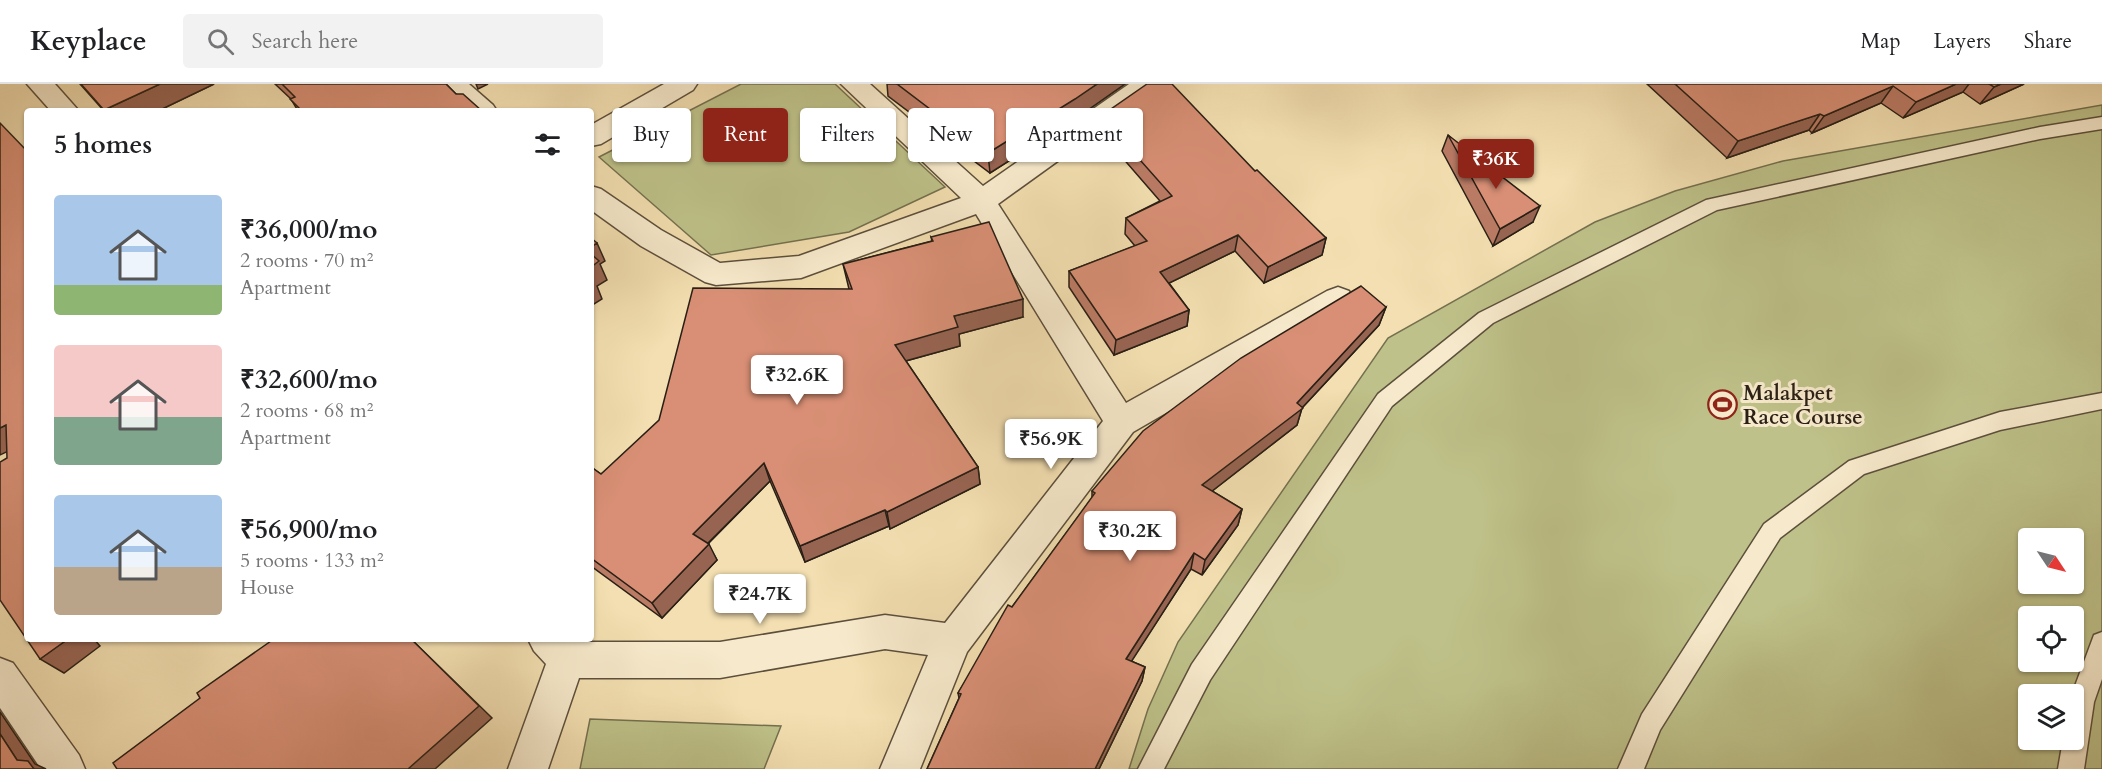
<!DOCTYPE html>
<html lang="en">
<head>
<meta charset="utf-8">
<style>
  body { margin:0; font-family:Cardo,serif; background:#f2f2f2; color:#202124; height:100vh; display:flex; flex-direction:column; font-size:22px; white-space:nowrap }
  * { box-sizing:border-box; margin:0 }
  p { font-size:20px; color:#757577 }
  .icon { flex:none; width:33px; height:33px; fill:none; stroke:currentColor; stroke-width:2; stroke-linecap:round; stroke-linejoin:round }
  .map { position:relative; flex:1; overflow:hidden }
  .details { position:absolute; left:24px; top:24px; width:570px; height:534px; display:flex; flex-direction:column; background:#fff; border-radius:6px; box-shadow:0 2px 4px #0004 }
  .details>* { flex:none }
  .banner { position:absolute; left:612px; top:24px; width:570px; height:54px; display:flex; gap:12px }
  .needle { width:39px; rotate:125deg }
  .tools { position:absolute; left:2018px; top:444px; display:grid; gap:12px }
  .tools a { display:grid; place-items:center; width:66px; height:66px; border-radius:6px; background:#fff; box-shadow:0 2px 4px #0004; font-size:30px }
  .price { position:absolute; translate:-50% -51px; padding:0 14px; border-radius:6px; background:#fff; color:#222; font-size:20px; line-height:39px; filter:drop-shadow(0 2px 3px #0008) }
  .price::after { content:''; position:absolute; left:50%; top:36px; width:18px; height:14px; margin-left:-9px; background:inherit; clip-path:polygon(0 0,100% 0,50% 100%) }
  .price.selected { background:#8f2418; color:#fff }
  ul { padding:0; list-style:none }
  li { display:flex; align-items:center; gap:18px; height:150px; padding:0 30px }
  li span { display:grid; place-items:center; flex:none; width:168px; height:120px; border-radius:6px; color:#555 }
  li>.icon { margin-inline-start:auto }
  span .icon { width:72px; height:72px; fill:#fffc; stroke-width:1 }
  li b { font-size:26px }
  h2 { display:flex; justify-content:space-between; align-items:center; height:72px; padding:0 30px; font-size:26px }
  .chip { padding:0 21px; border-radius:6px; background:#fff; box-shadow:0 2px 4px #0004; font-size:21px; line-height:54px }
  .chip.selected { background:#8f2418; color:#fff }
  header { display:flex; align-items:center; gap:36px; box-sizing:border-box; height:84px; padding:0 30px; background:#fff; border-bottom:2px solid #e0e0e0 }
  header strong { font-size:28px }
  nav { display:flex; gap:33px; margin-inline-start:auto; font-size:21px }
  .search { width:420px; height:54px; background:#f2f2f2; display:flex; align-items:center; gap:15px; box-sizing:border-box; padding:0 21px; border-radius:6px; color:#757577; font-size:22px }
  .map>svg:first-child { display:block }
  .green { fill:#bec189; stroke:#74704f; stroke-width:1.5; fill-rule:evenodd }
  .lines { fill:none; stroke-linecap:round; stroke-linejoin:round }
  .service-casing { stroke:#5c4f3c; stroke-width:3 }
  .minor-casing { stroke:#5c4f3c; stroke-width:3 }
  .service { fill:#f7eacc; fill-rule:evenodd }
  .minor { fill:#f7eacc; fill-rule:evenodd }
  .wall { fill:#ba7b65; stroke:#291f15; stroke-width:1.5 }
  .shaded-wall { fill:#976452; stroke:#291f15; stroke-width:1.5 }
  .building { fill:#d88f75; stroke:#291f15; stroke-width:1.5 }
  .labels { text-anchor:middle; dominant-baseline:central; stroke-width:6; stroke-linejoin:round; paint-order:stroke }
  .poi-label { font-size:21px; font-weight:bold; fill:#291f15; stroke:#f7eacc; text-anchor:start }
</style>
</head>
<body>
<header>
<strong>Keyplace</strong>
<div class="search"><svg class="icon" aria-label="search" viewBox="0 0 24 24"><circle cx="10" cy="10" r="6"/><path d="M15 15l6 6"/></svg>Search here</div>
<nav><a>Map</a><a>Layers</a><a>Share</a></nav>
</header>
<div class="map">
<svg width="2102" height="685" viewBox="0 0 2102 685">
  <rect width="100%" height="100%" fill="#f3dfb1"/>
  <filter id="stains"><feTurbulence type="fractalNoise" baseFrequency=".00333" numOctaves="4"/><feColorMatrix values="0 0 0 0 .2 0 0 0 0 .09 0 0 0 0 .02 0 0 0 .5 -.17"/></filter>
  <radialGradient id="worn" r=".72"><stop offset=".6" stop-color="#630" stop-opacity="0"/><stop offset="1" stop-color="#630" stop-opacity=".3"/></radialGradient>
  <g class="green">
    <path d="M741,0H835L945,103L849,148L711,171L599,73Z"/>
    <path d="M2102,21V685H1129L1148,625L1178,558L1388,254L1595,138L1675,107L1783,77ZM2028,454H2073V500H2028ZM2028,532H2073V578H2028ZM2028,610H2073V656H2028Z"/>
    <path d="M590,635L781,642L764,685H580Z"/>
  </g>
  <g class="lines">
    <defs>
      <g id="service">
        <path d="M2102,33V45L2040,55L1717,126L1493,239L1392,322L1210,596L1164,685H1138L1192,580L1378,310L1479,229L1706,116L2040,43Z"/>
        <path d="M2102,309V325L2000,346L1864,390L1780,454L1660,646L1644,685H1618L1642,630L1764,440L1849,377L2000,328Z"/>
        <path d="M2102,548V595L2094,618L2084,685H2058L2063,656H2073L2072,610L2094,551Z"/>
      </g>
      <g id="minor">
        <path d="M27,0H55L79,27H51Z"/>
        <path d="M439,0H469L493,21L497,27H467Z"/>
        <path d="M664,0H697L693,6L601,60L591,62V41Z"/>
        <path d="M841,0H870L983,102L1129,0H1158L1155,7L998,120L1126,319L1327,207L1338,203L1349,207L1353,215L1349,223L1133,348L967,568L920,685H880L928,571L885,565L720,594H579L548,685H508L546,580L534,567L528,555H571L575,558H720L885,531L945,539L1103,337L976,130L801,194L716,201L705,198L641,162L591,126V102L601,105L661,146L720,179L799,172L961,114Z"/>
        <path d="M0,574L13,579L79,671L85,685H41L0,624Z"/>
      </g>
    </defs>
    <use href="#service" class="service-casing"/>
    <use href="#minor" class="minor-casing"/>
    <use href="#service" class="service"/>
    <use href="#minor" class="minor"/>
  </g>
  <g class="wall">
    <path d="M80,0H214L158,27H104Z"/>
    <path d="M275,0H446L456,10L482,27H298L291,15Z"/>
    <path d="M887,0H1125L1075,35L990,89L888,12Z"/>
    <path d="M1647,0H2024L1980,20L1963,8L1903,34L1881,19L1812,49L1809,46L1727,74Z"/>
    <path d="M1101,32L1255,87L1326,154L1322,171L1264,199L1235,167L1169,199L1189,226L1187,242L1114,271L1069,203V187L1135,162L1125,150L1126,134L1160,117L1101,49Z"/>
    <path d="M1448,51L1533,138L1493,162L1442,67Z"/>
    <path d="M931,153L1023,233L959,250L960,262L906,277L978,383L980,400L890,445L889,442L805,478L770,397L708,460L717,476L662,534L591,482V383L601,390L849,205L843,180L932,157Z"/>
    <path d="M1386,223L1379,241L1302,324L1297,341L1212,407L1242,425L1238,441L1202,491L1191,485L1131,577L1145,583L1142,597L1099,685H927L959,614L958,609L1012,523L1092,414V407Z"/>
  </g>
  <g class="shaded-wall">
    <path d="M160,0H214L158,27H105L104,26Z"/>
    <path d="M476,0H488L478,5Z"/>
    <path d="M1097,0H1125L1075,35L990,89L988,69Z"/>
    <path d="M1956,0H1969L1963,8L1903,34L1916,18Z"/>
    <path d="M2001,0H2024L1980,20L1994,3Z"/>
    <path d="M1893,2L1881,19L1812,49L1824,32Z"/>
    <path d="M1820,30L1809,46L1727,74L1738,57Z"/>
    <path d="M1540,122L1533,138L1493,162L1500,145Z"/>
    <path d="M1238,151L1235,167L1159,204L1160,188Z"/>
    <path d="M1326,154L1322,171L1264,199L1268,183Z"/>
    <path d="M597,159L605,177L600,180L607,196L597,202L602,215L591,222V163Z"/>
    <path d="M1023,215V233L959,250L960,262L898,279L895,261L954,232Z"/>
    <path d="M1386,223L1379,241L1302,324L1297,341L1198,418L1202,401L1297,319Z"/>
    <path d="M1189,226L1187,242L1114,271L1116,256Z"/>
    <path d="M6,341L27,358L0,371V344Z"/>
    <path d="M764,379L770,397L701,466L693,450Z"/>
    <path d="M978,383L980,400L890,445L887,428Z"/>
    <path d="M1242,425L1238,441L1202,491L1205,476Z"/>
    <path d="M885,426L889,442L805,478L800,462Z"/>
    <path d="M709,460L717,476L662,534L652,519Z"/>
    <path d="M1194,469L1191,485L1124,589L1126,575Z"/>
    <path d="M68,555H94L100,562L64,589L40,575Z"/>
    <path d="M411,555L492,634L435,685H408Z"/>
    <path d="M1145,583L1142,597L1099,685H1095Z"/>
    <path d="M0,628L35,680L46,685H34L17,676L0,650Z"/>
  </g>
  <g class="building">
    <path d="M81,0H160L104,26Z"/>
    <path d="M282,0H446L456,10H463L482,27H302L290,15L295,13Z"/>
    <path d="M897,0H1097L1075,15L988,69Z"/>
    <path d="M1147,0H1172L1255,87L1257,86L1326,154L1268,183L1238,151L1160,188L1189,226L1116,256L1069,187L1147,157L1126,134L1172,112L1101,32Z"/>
    <path d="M1675,0H1956L1916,18L1893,2L1824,32L1820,30L1738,57Z"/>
    <path d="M1989,0H2001L1994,3Z"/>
    <path d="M0,39L27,67V555H68L40,575L0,516V378L7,374L6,341L0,344Z"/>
    <path d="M1448,51L1540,122L1500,145Z"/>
    <path d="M989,138L1023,215L954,232L958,243L895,261L978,383L887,428L885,426L800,462L764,379L693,450L709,460L652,519L591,474V383L601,390L659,336L693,204L852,205L843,180L933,157L931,153Z"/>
    <path d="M591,154L597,159L591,163Z"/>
    <path d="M591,170L599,177L591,183Z"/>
    <path d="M1361,202L1386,223L1297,319L1303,324L1202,401L1242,425L1205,476L1194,469L1126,575L1145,583L1095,685H927L961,610L958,609L1008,521L1012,523L1095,409L1092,407L1143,347L1241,274Z"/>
    <path d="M269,555H411L479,622L408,685H117L113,679L200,614L197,609L271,557Z"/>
    <path d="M0,650L17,676L28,677L34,685H0Z"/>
  </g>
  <defs>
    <symbol id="stadium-ring" viewBox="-11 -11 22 22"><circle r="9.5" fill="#f7eacc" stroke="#8f2418" stroke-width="1.5"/><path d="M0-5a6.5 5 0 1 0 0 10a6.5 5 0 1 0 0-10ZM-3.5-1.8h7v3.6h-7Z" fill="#8f2418"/></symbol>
  </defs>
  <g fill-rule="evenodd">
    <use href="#stadium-ring" x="1706" y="304" width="33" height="33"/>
  </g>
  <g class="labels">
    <g class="poi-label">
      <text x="1743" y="309">Malakpet<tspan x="1743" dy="24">Race Course</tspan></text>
    </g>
  </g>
  <rect width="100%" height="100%" filter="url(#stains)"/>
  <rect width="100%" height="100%" fill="url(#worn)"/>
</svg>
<div class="tools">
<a><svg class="needle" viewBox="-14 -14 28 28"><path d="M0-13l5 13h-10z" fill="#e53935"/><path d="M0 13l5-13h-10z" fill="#757577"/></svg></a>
<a><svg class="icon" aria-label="locate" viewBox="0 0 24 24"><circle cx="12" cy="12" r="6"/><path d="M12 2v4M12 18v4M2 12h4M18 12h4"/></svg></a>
<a><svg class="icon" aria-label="layers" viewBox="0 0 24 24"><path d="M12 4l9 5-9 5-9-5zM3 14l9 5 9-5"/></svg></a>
</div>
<b class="price selected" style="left:1496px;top:106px">₹36K</b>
<b class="price" style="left:797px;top:322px">₹32.6K</b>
<b class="price" style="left:1051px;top:386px">₹56.9K</b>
<b class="price" style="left:1130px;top:478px">₹30.2K</b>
<b class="price" style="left:760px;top:541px">₹24.7K</b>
<div class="banner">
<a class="chip">Buy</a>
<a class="chip selected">Rent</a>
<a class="chip">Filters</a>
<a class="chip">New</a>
<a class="chip">Apartment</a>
</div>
<section class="details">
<h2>5 homes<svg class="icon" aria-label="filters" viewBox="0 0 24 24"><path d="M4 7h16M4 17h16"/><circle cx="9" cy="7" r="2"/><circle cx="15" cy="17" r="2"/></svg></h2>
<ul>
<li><span style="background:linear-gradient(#a9c7e8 75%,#8fb573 0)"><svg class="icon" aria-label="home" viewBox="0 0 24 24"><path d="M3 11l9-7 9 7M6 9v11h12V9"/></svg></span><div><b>₹36,000/mo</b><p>2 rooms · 70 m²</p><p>Apartment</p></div></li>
<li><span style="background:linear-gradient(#f6c9c9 60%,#7fa58c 0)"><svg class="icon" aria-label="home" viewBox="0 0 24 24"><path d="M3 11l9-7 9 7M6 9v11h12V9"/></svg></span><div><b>₹32,600/mo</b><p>2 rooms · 68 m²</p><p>Apartment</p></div></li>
<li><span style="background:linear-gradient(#a9c7e8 60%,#b9a48a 0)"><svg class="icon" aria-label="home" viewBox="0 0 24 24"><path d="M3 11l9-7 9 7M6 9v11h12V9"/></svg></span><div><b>₹56,900/mo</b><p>5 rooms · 133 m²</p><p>House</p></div></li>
</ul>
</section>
</div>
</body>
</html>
